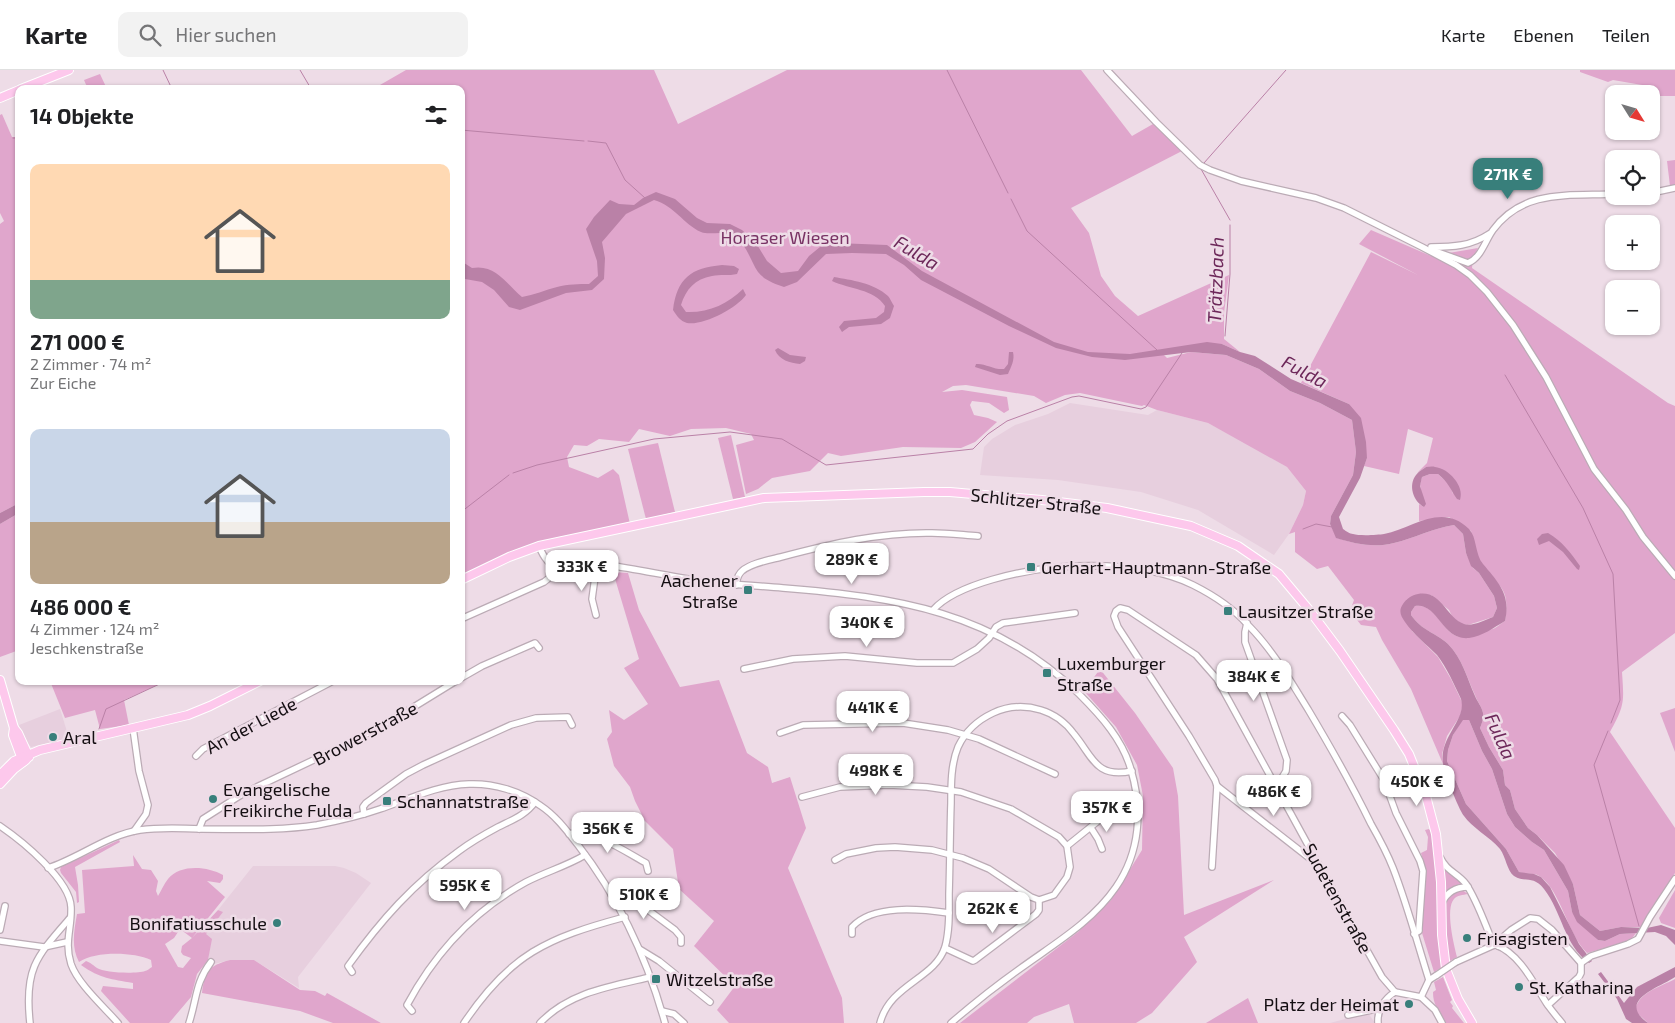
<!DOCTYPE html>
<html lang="de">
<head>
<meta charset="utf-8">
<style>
  body { margin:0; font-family:"Exo 2",sans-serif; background:#f2f2f2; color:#202124; height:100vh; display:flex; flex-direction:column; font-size:19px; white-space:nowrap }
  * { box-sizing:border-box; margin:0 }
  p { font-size:16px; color:#757577 }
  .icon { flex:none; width:28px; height:28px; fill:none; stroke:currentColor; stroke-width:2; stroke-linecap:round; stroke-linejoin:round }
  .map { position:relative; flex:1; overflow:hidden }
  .panel { position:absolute; left:15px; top:15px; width:450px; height:600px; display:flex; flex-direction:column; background:#fff; border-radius:10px; box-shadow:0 1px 4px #0004 }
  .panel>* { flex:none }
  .needle { width:32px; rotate:127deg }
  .controls { position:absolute; left:1605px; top:15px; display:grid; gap:10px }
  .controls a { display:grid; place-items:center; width:55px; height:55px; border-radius:10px; background:#fff; box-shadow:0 1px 4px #0004; font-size:25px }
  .price { position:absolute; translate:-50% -42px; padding:0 11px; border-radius:10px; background:#fff; color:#222; font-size:16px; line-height:32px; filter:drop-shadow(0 1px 2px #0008) }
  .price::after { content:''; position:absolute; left:50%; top:30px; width:15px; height:11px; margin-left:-8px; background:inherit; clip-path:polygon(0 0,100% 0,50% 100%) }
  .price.selected { background:#387f7b; color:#fff }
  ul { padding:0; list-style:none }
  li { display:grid; align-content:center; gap:10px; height:265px; padding:0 15px }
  li span { display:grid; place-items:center; height:155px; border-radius:10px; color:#555 }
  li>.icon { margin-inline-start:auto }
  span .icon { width:90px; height:90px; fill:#fffc; stroke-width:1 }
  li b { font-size:21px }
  h2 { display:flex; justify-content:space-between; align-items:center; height:60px; padding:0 15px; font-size:21px }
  header { display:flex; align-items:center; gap:30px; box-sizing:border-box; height:70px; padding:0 25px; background:#fff; border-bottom:1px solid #e0e0e0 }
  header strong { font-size:24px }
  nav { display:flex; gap:28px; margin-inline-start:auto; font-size:18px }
  .search { width:350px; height:45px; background:#f2f2f2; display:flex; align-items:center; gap:12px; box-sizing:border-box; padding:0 18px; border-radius:10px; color:#757577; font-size:19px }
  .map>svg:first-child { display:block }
  .built { fill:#e7cfde }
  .green { fill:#e0a6cc; fill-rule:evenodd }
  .water { fill:#ba81a7 }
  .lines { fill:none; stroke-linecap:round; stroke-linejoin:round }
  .stream { stroke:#ba81a7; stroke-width:1 }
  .minor-casing { stroke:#bbabb5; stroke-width:8 }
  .major-casing { stroke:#fff; stroke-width:10 }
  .minor { stroke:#fff; stroke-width:5.5 }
  .major { stroke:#fdc8ec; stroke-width:8 }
  .minor-bridge-casing { stroke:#bbabb5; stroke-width:8; stroke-linecap:butt }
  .minor-bridge { stroke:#fff; stroke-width:5.5 }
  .poi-dot { fill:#387f7b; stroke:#eedce7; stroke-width:2 }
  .labels { text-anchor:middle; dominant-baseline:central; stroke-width:5; stroke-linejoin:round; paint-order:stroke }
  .park-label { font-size:18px; fill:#793365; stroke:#eedce7 }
  .street-label { font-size:18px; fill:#140e12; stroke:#eedce7 }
  .poi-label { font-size:18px; fill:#140e12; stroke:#eedce7; text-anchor:start }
  .water-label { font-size:19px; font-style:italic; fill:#6d285a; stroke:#eedce7 }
</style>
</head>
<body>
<header>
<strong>Karte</strong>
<div class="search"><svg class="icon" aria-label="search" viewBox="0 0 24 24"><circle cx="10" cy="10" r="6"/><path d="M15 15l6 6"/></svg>Hier suchen</div>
<nav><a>Karte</a><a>Ebenen</a><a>Teilen</a></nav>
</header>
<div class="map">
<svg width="1675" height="953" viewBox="0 0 1675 953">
  <rect width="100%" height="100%" fill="#eedce7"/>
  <g class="built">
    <path d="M1070,333L1148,345L1157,340L1208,353L1251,376L1287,397L1306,421L1303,435L1289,464L1274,485L1198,440L1141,422L1058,410L980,405L984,377L992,369L1015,355L1048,344Z"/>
    <path d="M60,639L69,668L31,677L26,671L19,655Z"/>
    <path d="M253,796H335L344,798L356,803L371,813L298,907L299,918L254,890H230L214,894L208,890L211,869L205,864L222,842L218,840Z"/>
    <path d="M1368,943L1375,953H1330Z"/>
  </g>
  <g class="green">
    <path d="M406,0H654L678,54L787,0H1081L1132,66L1153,54L1182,81L1071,138L1089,163L1101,206L1115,226L1138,246L1229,205L1224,243V269L1240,282L1222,274L1159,280L1167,288L1191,282L1226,285L1259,299L1290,321L1320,333L1352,350L1356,382L1353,405L1331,446L1330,454L1337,468C1355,474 1375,478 1394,473C1415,468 1433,458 1454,455L1463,464L1466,483L1473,498L1479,503L1494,526L1497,538L1493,547L1468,555L1462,554L1453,548L1449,540L1431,525L1406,530L1412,561L1438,587L1451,609L1463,634L1460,646L1447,666L1442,684L1443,694L1411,619L1382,570L1376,557L1361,555L1350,541L1354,530L1328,496L1317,499L1295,482V462L1289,464L1303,435L1306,421L1287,397L1208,353L1157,340L1144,335L1142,336L1080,323L1065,325L1046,333L1034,326L966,315L953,316L942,322L962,320L1007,327L1009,340L1004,343L989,333L972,331L970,335L974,345L988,348L997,352L975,372L961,378L903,377L841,386L828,383L810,401L772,408L758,419L746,424L736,375L754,370L751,364L726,358L691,359L670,366L639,359L629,372L599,369L587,376L574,375L567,387L569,397L598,408L613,399L619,405L630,454L559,467L522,478L461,505V19H373Z"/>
    <path d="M1580,0H1675V26H1658L1647,23L1648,16L1613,10L1608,12L1580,2Z"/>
    <path d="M100,4L107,19H88L84,10Z"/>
    <path d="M2,44L12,67H19V433L0,443V154L4,151L0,143V45Z"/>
    <path d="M1675,90V115L1670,116L1667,91Z"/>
    <path d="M1371,160L1431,186L1478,178L1473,188L1472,198L1668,333L1675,336V563L1622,602C1624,632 1625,635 1610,662L1675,758V803L1642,857H1621L1600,861L1580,845L1573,814L1555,783L1537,765L1528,758L1515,739L1510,720L1505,715L1503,700L1489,677L1480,658C1482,653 1484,648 1483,643C1482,637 1477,631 1475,625C1467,608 1462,588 1448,574C1435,562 1422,561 1411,545V542L1415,536C1437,532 1442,565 1461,567C1465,568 1491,560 1495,558C1499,556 1501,553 1505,551C1511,514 1497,518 1480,492C1475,483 1473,470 1471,461L1449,447L1419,451V434L1424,437L1420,415L1422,407L1430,404H1438L1450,415L1453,424L1452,407L1426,397L1417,403L1427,393L1433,368L1408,359L1399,404L1364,396L1367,388L1349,334L1301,313L1371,182L1418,205L1359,174Z"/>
    <path d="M731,365L745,427L733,429L718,368Z"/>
    <path d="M658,373L675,442L646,449L628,379Z"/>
    <path d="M19,443V580L0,587V454Z"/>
    <path d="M613,502L628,503L639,540L680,617L719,610L747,683L768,697L772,713L790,707L806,758L788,798L842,928L844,953H729L717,940L735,916L694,876L714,851L679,819L673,779L645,751L635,731L630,717L614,696L607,669L612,662L609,640L624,650L648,634L624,598L639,589Z"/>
    <path d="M1100,599L1135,643L1173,698L1178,726L1184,845L1274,810L1184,867L1197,892L1152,943L1136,953H1074L1069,934L1034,947L1027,953H960L1078,862L1111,830L1142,780L1143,726L1137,695L1116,657L1084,621Z"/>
    <path d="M50,611H166L124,630L129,655L100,659L95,640L65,648Z"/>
    <path d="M1675,638V682L1660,643Z"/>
    <path d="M1462,650H1469L1482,681L1492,699L1507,744L1515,757L1532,772L1544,780L1568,821L1572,842L1598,870L1605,871L1620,864L1636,863L1630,871L1587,883C1567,863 1562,824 1541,807C1534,802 1526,805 1519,802L1506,779L1466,734L1447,691L1448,680L1453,665Z"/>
    <path d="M1429,759C1441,772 1437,852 1439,874C1440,881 1442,889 1443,897L1434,902L1422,863L1425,798L1421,783L1427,780L1428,767L1425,760Z"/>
    <path d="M119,770L120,772L75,797L78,815L79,832L77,833L76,822L61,803L60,800L61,797Z"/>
    <path d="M133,785L142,799L151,800L158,811L156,821L158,826C161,821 164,814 168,809C180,794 207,796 223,805V809L220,813L207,811L225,827L192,868L218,840L223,842L206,864L212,869L208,890L197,904L191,927L169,953H130L101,921L103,916L133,919V913C111,909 101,909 81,895L86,891C91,893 93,895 97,898C104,903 137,904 145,901C147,901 150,898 152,897L151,890C133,882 96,881 79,892C71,877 74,861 77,844L85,843L82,800L134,796ZM180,859L192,868L182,876L181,882L183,885L191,888L183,898L178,897L165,874L174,868Z"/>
    <path d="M1443,797L1464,815L1454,817L1444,823Z"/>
    <path d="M1462,820L1468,824C1463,825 1457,825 1454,829C1445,839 1454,875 1457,887L1448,892L1446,880L1445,832L1454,822Z"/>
    <path d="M1675,820V858L1661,853L1659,848Z"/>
    <path d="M230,890H254L300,920L315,921L325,926L327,923L381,953H333L300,941L202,923C205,901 208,896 230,890Z"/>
    <path d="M1443,907L1452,930L1450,932L1453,936L1452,938L1464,953H1446C1440,940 1433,937 1433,922L1436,920L1434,912Z"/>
    <path d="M1675,909V953H1648L1635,941C1638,922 1660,917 1675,909Z"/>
    <path d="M1248,928L1258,953H1206Z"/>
  </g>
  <g class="water">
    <path d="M656,122L675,129L697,148L707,153L730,154L742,160L756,173L767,191L781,203L798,201L809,186L820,177L836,173L887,175L922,201L1054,272L1088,282L1130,284L1207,272L1222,274L1240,282L1255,286L1291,309L1349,334L1361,348L1366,372L1367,388L1360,408L1339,447L1343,459C1346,461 1350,464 1353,464C1359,466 1378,465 1384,464C1413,458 1442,432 1469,459C1477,467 1475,485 1483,494C1499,513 1511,525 1505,551C1493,558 1483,566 1469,568C1442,571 1438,532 1415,536L1411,542V545C1422,561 1435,562 1448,574C1462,588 1467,608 1475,626C1477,631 1482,637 1483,643C1484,648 1482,653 1480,658L1489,677L1503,700L1505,715L1510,720L1515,739L1528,758L1537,765L1564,795L1573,814L1580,845L1600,861L1621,857L1647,858L1661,855L1675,860V875L1666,866L1655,862L1620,864L1605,871L1598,870L1577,852L1572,842L1568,821L1544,780L1532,772L1515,757L1507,744L1492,699L1482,681L1469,650H1463L1453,665L1448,680L1447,691L1466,734L1506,779L1519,802L1534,804L1541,807L1550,817L1579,874L1592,891L1589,893C1564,875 1562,842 1544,819C1533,805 1525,813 1514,806C1507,801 1506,787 1500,779C1490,767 1471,757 1464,746C1458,738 1444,702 1443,693C1439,667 1467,650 1461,629C1454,614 1447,598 1437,585C1426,574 1414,565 1405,552C1401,546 1398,541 1403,534C1406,529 1412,525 1418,524C1442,520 1446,548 1464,554C1472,557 1485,550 1493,547L1497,538L1494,526L1479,503L1471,496L1466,483L1463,464L1454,455C1433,458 1415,468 1394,473C1375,478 1355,474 1336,468L1330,454L1331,446L1353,405L1356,382L1352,350L1320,333L1290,321L1259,299L1226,285L1191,282L1125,290L1092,287L1056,278L1009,256L921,210L904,195L886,184L852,183L826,184L797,212L784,217C775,214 764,210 758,202C750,190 747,175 735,167C724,159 711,166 701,162C683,154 675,136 654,130L626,144L602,172L605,188L604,209L592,220L566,223L520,240L509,237L494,220L482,212L465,209L461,206V191L472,198C496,194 505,213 522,227C534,225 545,220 557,217C568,214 579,214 589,214L598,206L597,191L586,159L594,147L610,130L619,134L634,135L643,128Z"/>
    <path d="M722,195L734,196L739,199L737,204C729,206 720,204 712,206C695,209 686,219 681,235L686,242C708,243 728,234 743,219L746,225C737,238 703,256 687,253C680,251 677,246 673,240C677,208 691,198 722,195Z"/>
    <path d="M834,207C851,210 874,213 888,226C890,228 892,233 894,236L890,248L881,254L849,257L842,262L839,257L844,251L876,248L884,242L885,236C874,219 849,219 832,211Z"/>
    <path d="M778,278L790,285L806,287L805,291L800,294C790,293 779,290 775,280Z"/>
    <path d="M1009,282H1013C1015,290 1011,297 1008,304L1000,305L975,297L976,294C985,293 994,300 1004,299L1008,294Z"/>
    <path d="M1426,397C1429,397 1432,396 1435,397C1448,398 1465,416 1460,430L1457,429C1450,419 1449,413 1438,404H1430L1422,407L1420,416L1426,434L1424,437C1413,431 1408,415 1416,405C1419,401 1422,400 1426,397Z"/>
    <path d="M19,433V443L0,454V443Z"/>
    <path d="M1548,463C1562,471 1571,483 1580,496L1579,500L1577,499L1563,482L1549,471L1539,475L1537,469L1542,464Z"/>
    <path d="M1675,897V907C1659,918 1616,930 1648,953H1632L1626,949L1617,929L1598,904L1601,902L1624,933L1637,917Z"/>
  </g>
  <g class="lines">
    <g class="stream">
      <path d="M163,0L172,19"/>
      <path d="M300,0L310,17"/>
      <path d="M947,0L1008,123"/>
      <path d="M306,19L310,17L311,19"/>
      <path d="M461,60L584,71"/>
      <path d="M13,68H19"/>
      <path d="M588,71L606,73L625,110L645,128"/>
      <path d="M1204,93L1286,0"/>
      <path d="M1201,99L1230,150"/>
      <path d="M1011,129L1027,161L1157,280"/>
      <path d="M1225,266L1230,204V155"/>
      <path d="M1505,305L1583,438L1613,504L1620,630L1611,653"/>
      <path d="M513,403L537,395L654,369L730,362L782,369L826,395L973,379L988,364L1007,351L1072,327L1079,326L1141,339L1146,337L1182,283"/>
      <path d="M461,442L509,405"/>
      <path d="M1303,459L1316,454L1332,457"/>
      <path d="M99,659L106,639L166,611"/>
      <path d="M1608,661L1594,695L1639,856"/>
    </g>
    <defs>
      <g id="minor">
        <path d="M1107,0L1156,52L1200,95L1210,100L1241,111L1316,128L1344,138L1422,177L1456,195L1470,205L1487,222L1513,255L1546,307L1594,399L1626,440L1643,467L1675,506"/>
        <path d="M1651,123L1675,118"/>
        <path d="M1431,177C1453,177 1471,176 1489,164"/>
        <path d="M1432,180L1468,193C1481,188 1485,171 1493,160C1523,119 1569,126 1614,124"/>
        <path d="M539,476C554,515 579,493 607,495C644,500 680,509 718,513C739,515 761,516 783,518C896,527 995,542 1079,624C1101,646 1123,670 1131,700C1143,740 1140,782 1116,817C1092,852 1054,874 1021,898C997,915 973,934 951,953"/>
        <path d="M594,495L595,507L592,529L596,545"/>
        <path d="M736,515C737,510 737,505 742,501C751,493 769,490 781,487C830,474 881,462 932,463C947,463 963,465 978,466"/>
        <path d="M933,540C957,513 1025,500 1060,497C1103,494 1154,496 1193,515C1213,525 1233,538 1248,555C1273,580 1291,612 1309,641C1331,678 1352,715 1371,754C1379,768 1387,783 1393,798C1407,834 1417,872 1429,910"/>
        <path d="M461,549L544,512L549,508L556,497"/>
        <path d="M1247,553L1245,562V572L1287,690L1286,701L1277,716"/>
        <path d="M744,599L793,589L845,586L917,593H953L977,579L989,568L996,557L1003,553L1075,543"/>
        <path d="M461,608L482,596L535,573L539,578"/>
        <path d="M1342,646L1350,655L1384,710L1396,743L1420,791L1423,801L1419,858V861L1414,864"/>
        <path d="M133,658L139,701L148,735L146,744L134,761"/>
        <path d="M780,663L803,655L903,653L948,660L979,669L1055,704"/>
        <path d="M196,686L203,679L333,611"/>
        <path d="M1217,716L1317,794"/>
        <path d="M802,727L840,717L889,715L927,717L961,722L1011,739L1059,767L1067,776L1070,797L1067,807L1054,825L1039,830L1031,827L989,799L963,788L932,780L895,777L876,778L846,784L835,790"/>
        <path d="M364,744L363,737L366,733L406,704L423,695L511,655L536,648L568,647L572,655"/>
        <path d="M0,756C22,771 70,810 71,837C72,858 64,872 71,894C78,914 104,937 118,953"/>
        <path d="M1091,758L1098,769L1102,779"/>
        <path d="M199,759L203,749L244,723L343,676L391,651L456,611"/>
        <path d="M569,764C591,758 626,782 646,793L648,801"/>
        <path d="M1067,776L1108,743"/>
        <path d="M1440,787C1447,802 1458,803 1466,814C1478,832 1485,855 1494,875"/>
        <path d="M1212,797L1217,716L1215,710L1189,666L1118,557L1114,546L1116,541L1120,538L1128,540L1196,585L1217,609L1319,795L1382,907L1395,922L1421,927"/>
        <path d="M48,798C79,788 107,765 140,760C160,757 181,758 202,759C240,759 278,761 317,755C338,751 360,746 380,739C409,729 438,715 469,714C494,713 520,721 541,736C556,746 567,761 578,775C619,828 647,888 665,953"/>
        <path d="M611,824L624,825L636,831L675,860L681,867V873"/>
        <path d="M1442,833C1447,822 1456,817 1468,817"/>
        <path d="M0,860L5,836"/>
        <path d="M852,864V857C873,834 920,839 949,843"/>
        <path d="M0,871L44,877L67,872"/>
        <path d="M1496,875C1520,884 1534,914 1547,934C1552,941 1557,947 1562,953"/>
        <path d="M1498,876L1503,867L1511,860L1530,848L1538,849L1552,860L1581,893V903L1579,907L1548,935"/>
        <path d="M945,878L973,891L975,890L1036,844L1039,840V830"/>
        <path d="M641,880L659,891L710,932"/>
        <path d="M1456,892L1494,875"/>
        <path d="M1581,893L1591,886L1628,874L1638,869L1650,847L1675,809"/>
        <path d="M352,902L348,896C381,850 413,814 459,781C471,772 485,764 498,757C512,750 526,745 535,732"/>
        <path d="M1421,927L1435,940L1442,953"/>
        <path d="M1421,927L1429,910L1437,905"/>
        <path d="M412,941L407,935C435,883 473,841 526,812C545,802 567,796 585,785"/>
        <path d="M662,941L674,944L684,953"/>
        <path d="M1348,945L1381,938"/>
        <path d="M30,953C24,899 36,887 70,848"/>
        <path d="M189,953C197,929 195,913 211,892"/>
        <path d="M464,953C510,884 547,868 625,847"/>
        <path d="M540,953C569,922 612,916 651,907"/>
        <path d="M880,953C890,914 935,909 945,877C950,860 949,841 949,824C950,793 950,763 951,733C951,714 951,694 958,677C965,662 978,650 993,643C1008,636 1025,635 1041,640C1054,644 1066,653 1074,664C1093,687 1096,709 1132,701"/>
        <path d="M1378,953C1377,940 1384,929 1395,922"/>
      </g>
      <g id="major">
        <path d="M21,19L69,0"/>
        <path d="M0,28L19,20"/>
        <path d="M461,510L509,487L539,476L764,428L924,422H950L1042,430L1107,438L1191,456L1238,476L1279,504L1310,541L1340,581L1394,660L1409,684L1426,726L1436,764L1441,812L1442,865L1446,899L1458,929L1472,953"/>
        <path d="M0,610L14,658L13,665L23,692"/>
        <path d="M14,658L18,663L29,687"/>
        <path d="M0,705L14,691L40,680L188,645L210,636L260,611"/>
        <path d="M0,714L14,699L26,690"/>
      </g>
    </defs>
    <use href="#minor" class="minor-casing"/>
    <use href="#major" class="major-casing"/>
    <use href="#minor" class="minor"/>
    <use href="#major" class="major"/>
    <defs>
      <path id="minor-bridge" d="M1437,905L1456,892"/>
    </defs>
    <use href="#minor-bridge" class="minor-bridge-casing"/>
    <use href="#minor-bridge" class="minor-bridge"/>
  </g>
  <g class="poi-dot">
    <rect x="1026" y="492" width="10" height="10" rx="2.5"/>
    <rect x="743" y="515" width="10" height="10" rx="2.5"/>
    <rect x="1223" y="536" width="10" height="10" rx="2.5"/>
    <rect x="1042" y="598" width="10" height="10" rx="2.5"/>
    <circle cx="53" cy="667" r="5"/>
    <circle cx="213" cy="729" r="5"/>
    <rect x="382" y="726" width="10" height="10" rx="2.5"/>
    <circle cx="277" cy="853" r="5"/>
    <circle cx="1467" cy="868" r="5"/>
    <rect x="651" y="904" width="10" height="10" rx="2.5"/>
    <circle cx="1519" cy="917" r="5"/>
    <circle cx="1409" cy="934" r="5"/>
  </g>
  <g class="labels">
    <g class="park-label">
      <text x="785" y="167">Horaser Wiesen</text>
    </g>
    <g class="street-label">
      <text transform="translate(1036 431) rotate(6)">Schlitzer Straße</text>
      <text transform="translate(251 655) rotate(-28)">An der Liede</text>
      <text transform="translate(365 663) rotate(-28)">Browerstraße</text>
      <text transform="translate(1338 828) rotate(61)">Sudetenstraße</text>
    </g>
    <g class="poi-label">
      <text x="1041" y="497">Gerhart-Hauptmann-Straße</text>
      <text x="738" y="510" text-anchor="end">Aachener<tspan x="738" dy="21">Straße</tspan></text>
      <text x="1238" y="541">Lausitzer Straße</text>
      <text x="1057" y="593">Luxemburger<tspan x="1057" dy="21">Straße</tspan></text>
      <text x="63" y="667">Aral</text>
      <text x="223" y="719">Evangelische<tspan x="223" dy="21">Freikirche Fulda</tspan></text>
      <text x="397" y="731">Schannatstraße</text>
      <text x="267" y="853" text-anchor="end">Bonifatiusschule</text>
      <text x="1477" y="868">Frisagisten</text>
      <text x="666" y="909">Witzelstraße</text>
      <text x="1529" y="917">St. Katharina</text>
      <text x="1399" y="934" text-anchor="end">Platz der Heimat</text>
    </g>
    <g class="water-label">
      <text transform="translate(917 182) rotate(31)">Fulda</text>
      <text transform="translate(1215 210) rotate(-88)">Trätzbach</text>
      <text transform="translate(1305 301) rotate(28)">Fulda</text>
      <text transform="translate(1501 666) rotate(66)">Fulda</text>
    </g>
  </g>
</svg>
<div class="controls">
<a><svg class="needle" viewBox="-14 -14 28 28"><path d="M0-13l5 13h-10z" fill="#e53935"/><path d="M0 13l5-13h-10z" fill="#757577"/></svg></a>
<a><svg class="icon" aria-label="locate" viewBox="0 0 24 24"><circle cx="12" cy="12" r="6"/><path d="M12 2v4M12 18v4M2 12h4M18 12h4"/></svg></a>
<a>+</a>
<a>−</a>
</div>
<b class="price selected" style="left:1508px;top:130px">271K €</b>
<b class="price" style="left:852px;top:515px">289K €</b>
<b class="price" style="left:582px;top:522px">333K €</b>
<b class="price" style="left:867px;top:578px">340K €</b>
<b class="price" style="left:1254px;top:632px">384K €</b>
<b class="price" style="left:873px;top:663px">441K €</b>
<b class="price" style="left:876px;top:726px">498K €</b>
<b class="price" style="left:1417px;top:737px">450K €</b>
<b class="price" style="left:1274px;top:747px">486K €</b>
<b class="price" style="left:1107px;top:763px">357K €</b>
<b class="price" style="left:608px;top:784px">356K €</b>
<b class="price" style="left:465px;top:841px">595K €</b>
<b class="price" style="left:644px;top:850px">510K €</b>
<b class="price" style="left:993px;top:864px">262K €</b>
<section class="panel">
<h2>14 Objekte<svg class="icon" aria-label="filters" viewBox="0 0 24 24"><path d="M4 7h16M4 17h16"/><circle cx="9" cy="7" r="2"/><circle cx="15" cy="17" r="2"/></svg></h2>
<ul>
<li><span style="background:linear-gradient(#ffd9b3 75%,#7fa58c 0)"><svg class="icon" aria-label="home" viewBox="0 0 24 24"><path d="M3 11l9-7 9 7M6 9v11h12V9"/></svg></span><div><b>271 000 €</b><p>2 Zimmer · 74 m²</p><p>Zur Eiche</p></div></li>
<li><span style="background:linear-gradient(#c9d6e8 60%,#b9a48a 0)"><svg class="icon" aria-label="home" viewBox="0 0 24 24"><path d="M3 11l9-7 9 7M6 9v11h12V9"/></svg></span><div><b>486 000 €</b><p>4 Zimmer · 124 m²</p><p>Jeschkenstraße</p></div></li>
</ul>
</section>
</div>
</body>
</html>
